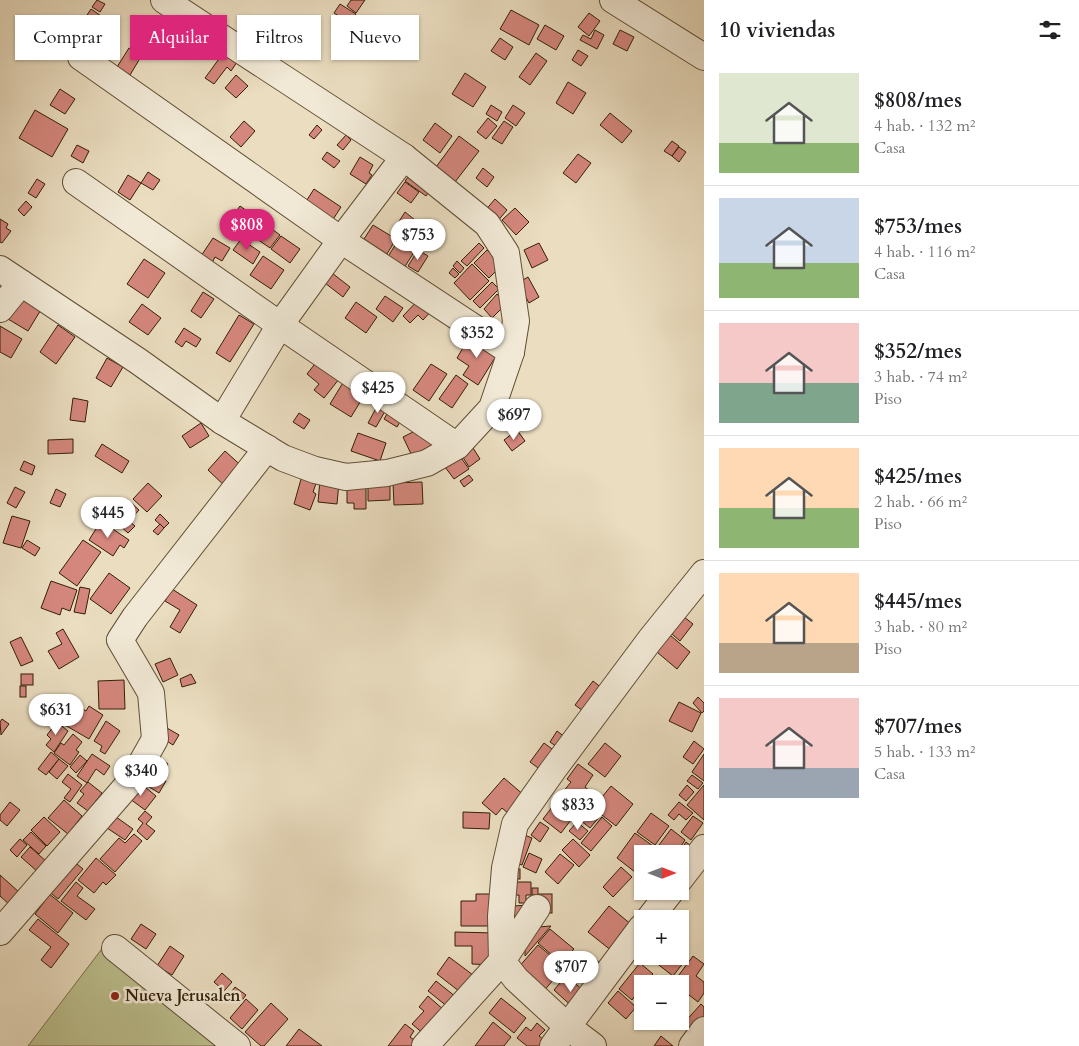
<!DOCTYPE html>
<html lang="es">
<head>
<meta charset="utf-8">
<style>
  body { margin:0; font-family:Cardo,serif; background:#f2f2f2; color:#202124; height:100vh; display:flex; flex-direction:column; font-size:19px; white-space:nowrap }
  * { box-sizing:border-box; margin:0 }
  p { font-size:16px; color:#757577 }
  .icon { flex:none; width:28px; height:28px; fill:none; stroke:currentColor; stroke-width:2; stroke-linecap:round; stroke-linejoin:round }
  .map { position:relative; flex:1; overflow:hidden }
  .details { display:flex; flex-direction:column; background:#fff; width:375px }
  .details>* { flex:none }
  .banner { position:absolute; left:15px; top:15px; width:475px; height:45px; display:flex; gap:10px }
  .needle { width:32px; rotate:90deg }
  .tools { position:absolute; left:634px; top:845px; display:grid; gap:10px }
  .tools a { display:grid; place-items:center; width:55px; height:55px; border-radius:0px; background:#fff; box-shadow:0 1px 4px #0004; font-size:25px }
  .price { position:absolute; translate:-50% -42px; padding:0 11px; border-radius:18px; background:#fff; color:#222; font-size:16px; line-height:32px; filter:drop-shadow(0 1px 2px #0008) }
  .price::after { content:''; position:absolute; left:50%; top:30px; width:15px; height:11px; margin-left:-8px; background:inherit; clip-path:polygon(0 0,100% 0,50% 100%) }
  .price.selected { background:#db2777; color:#fff }
  ul { padding:0; list-style:none }
  li { display:flex; align-items:center; gap:15px; height:125px; padding:0 15px }
  li+li { border-top:1px solid #e0e0e0 }
  li span { display:grid; place-items:center; flex:none; width:140px; height:100px; border-radius:0px; color:#555 }
  li>.icon { margin-inline-start:auto }
  span .icon { width:60px; height:60px; fill:#fffc; stroke-width:1 }
  li b { font-size:21px }
  h2 { display:flex; justify-content:space-between; align-items:center; height:60px; padding:0 15px; font-size:21px }
  .pill { padding:0 18px; border-radius:0px; background:#fff; box-shadow:0 1px 4px #0004; font-size:18px; line-height:45px }
  .pill.selected { background:#db2777; color:#fff }
  main { display:flex; flex:1; min-height:0 }
  .map>svg:first-child { display:block }
  .green { fill:#bcbf8e; stroke:#786f4a }
  .building { fill:#d5877d; stroke:#331f06 }
  .lines { fill:none; stroke-linecap:round; stroke-linejoin:round }
  .minor-casing { stroke:#614e34; stroke-width:28 }
  .minor { stroke:#f1e9d6; stroke-width:26 }
  .poi-dot { fill:#8f2418; stroke:#f1e9d6; stroke-width:2 }
  .labels { text-anchor:middle; dominant-baseline:central; stroke-width:5; stroke-linejoin:round; paint-order:stroke }
  .poi-label { font-size:16px; font-weight:bold; fill:#331f06; stroke:#f1e9d6; text-anchor:start }
</style>
</head>
<body>
<main>
<div class="map">
<svg width="704" height="1046" viewBox="0 0 704 1046">
  <rect width="100%" height="100%" fill="#eaddc0"/>
  <filter id="stains"><feTurbulence type="fractalNoise" baseFrequency=".004" numOctaves="4"/><feColorMatrix values="0 0 0 0 .2 0 0 0 0 .09 0 0 0 0 .02 0 0 0 .5 -.17"/></filter>
  <radialGradient id="worn" r=".72"><stop offset=".6" stop-color="#630" stop-opacity="0"/><stop offset="1" stop-color="#630" stop-opacity=".3"/></radialGradient>
  <path class="green" d="M104,946L224,1046H28Z"/>
  <g class="building">
    <path d="M97,0L105,4L100,12L92,7Z"/>
    <path d="M351,0H365L356,13L347,6Z"/>
    <path d="M340,4L356,14L350,23L334,13Z"/>
    <path d="M91,9L107,20L99,32L83,21Z"/>
    <path d="M511,10L539,25L529,45L500,29Z"/>
    <path d="M589,13L600,21L589,36L578,27Z"/>
    <path d="M390,17L404,27L396,39L382,29Z"/>
    <path d="M545,25L564,36L556,50L537,39Z"/>
    <path d="M595,30L604,35L597,49L580,40L583,35L591,39Z"/>
    <path d="M620,30L634,37L627,51L613,44Z"/>
    <path d="M500,38L513,47L505,60L491,51Z"/>
    <path d="M129,48L142,55L130,75L117,67Z"/>
    <path d="M578,50L588,56L581,66L572,60Z"/>
    <path d="M224,52L237,62L231,71L227,67L214,84L205,78Z"/>
    <path d="M536,53L547,61L530,85L519,77Z"/>
    <path d="M465,73L486,87L473,107L452,94Z"/>
    <path d="M236,75L248,86L236,98L225,88Z"/>
    <path d="M568,82L586,93L573,114L556,103Z"/>
    <path d="M60,89L75,99L65,114L50,105Z"/>
    <path d="M491,105L502,112L497,121L486,114Z"/>
    <path d="M513,105L525,113L516,126L505,118Z"/>
    <path d="M35,110L68,129L52,157L19,138Z"/>
    <path d="M610,113L632,131L622,143L600,125Z"/>
    <path d="M488,118L497,126L486,139L477,132Z"/>
    <path d="M244,121L255,131L241,147L230,137Z"/>
    <path d="M504,121L513,127L502,144L492,138Z"/>
    <path d="M435,123L452,136L440,153L423,140Z"/>
    <path d="M317,125L322,130L314,139L309,135Z"/>
    <path d="M346,135L351,140L343,150L337,145Z"/>
    <path d="M459,136L479,151L455,182L436,167Z"/>
    <path d="M672,141L679,146L672,156L664,151Z"/>
    <path d="M77,145L89,151L83,163L71,156Z"/>
    <path d="M679,147L686,152L679,162L672,156Z"/>
    <path d="M327,152L340,161L334,168L322,159Z"/>
    <path d="M578,154L591,163L576,183L563,173Z"/>
    <path d="M360,157L373,165L369,173L372,175L366,184L350,174Z"/>
    <path d="M483,168L494,177L487,187L476,178Z"/>
    <path d="M148,172L160,180L153,190L141,183Z"/>
    <path d="M412,172L432,187L426,196L405,181Z"/>
    <path d="M128,175L141,183L130,200L118,192Z"/>
    <path d="M37,179L45,184L36,198L28,193Z"/>
    <path d="M405,182L419,192L411,203L397,193Z"/>
    <path d="M314,189L341,207L332,221L305,203Z"/>
    <path d="M495,199L507,210L496,223L484,212Z"/>
    <path d="M26,201L32,207L24,216L18,210Z"/>
    <path d="M240,206L254,216L244,230L230,220Z"/>
    <path d="M515,208L529,222L516,235L502,220Z"/>
    <path d="M405,212L420,224L412,234L398,223Z"/>
    <path d="M0,219L8,224L6,228L11,231L2,243L0,242Z"/>
    <path d="M261,221L280,235L270,248L251,235Z"/>
    <path d="M373,225L396,239L387,254L364,239Z"/>
    <path d="M281,236L300,249L290,263L271,249Z"/>
    <path d="M401,236L418,246L404,268L387,258Z"/>
    <path d="M213,238L230,248L222,261L215,257L212,263L201,256Z"/>
    <path d="M241,239L260,252L253,264L233,250Z"/>
    <path d="M479,243L484,248L467,266L461,261Z"/>
    <path d="M539,243L548,260L532,268L524,250Z"/>
    <path d="M418,250L428,256L418,272L408,266Z"/>
    <path d="M487,250L502,265L489,278L474,263Z"/>
    <path d="M263,256L284,270L271,289L250,275Z"/>
    <path d="M144,259L165,273L148,298L127,284Z"/>
    <path d="M457,261L464,268L460,273L453,266Z"/>
    <path d="M472,264L489,281L470,300L454,283Z"/>
    <path d="M453,268L459,274L455,278L449,273Z"/>
    <path d="M332,273L350,287L343,297L325,283Z"/>
    <path d="M528,277L539,297L529,303L518,283Z"/>
    <path d="M492,282L499,289L480,308L473,301Z"/>
    <path d="M203,292L214,299L201,318L191,311Z"/>
    <path d="M497,294L506,304L492,318L484,309Z"/>
    <path d="M22,295L42,308L28,331L8,319Z"/>
    <path d="M385,296L403,308L393,322L376,309Z"/>
    <path d="M421,297L433,309L423,320L418,315L410,323L403,316Z"/>
    <path d="M356,302L377,317L366,333L345,318Z"/>
    <path d="M142,304L161,318L148,335L129,322Z"/>
    <path d="M239,315L254,324L230,362L216,353Z"/>
    <path d="M58,325L75,337L56,364L40,352Z"/>
    <path d="M0,326L22,339L11,358L0,352Z"/>
    <path d="M184,328L201,339L196,347L186,341L182,347L175,342Z"/>
    <path d="M470,336L498,353L478,385L463,375L469,366L457,358Z"/>
    <path d="M321,356L343,374L324,398L314,390L319,384L307,374Z"/>
    <path d="M107,358L123,367L111,387L96,378Z"/>
    <path d="M431,364L447,374L429,401L413,390Z"/>
    <path d="M456,375L468,384L452,408L439,399Z"/>
    <path d="M344,381L365,394L351,417L330,404Z"/>
    <path d="M73,398L88,401L85,422L70,420Z"/>
    <path d="M380,401L388,406L376,427L368,423Z"/>
    <path d="M391,407L404,415L397,427L384,419Z"/>
    <path d="M299,413L310,420L304,429L293,422Z"/>
    <path d="M201,423L209,436L190,448L182,436Z"/>
    <path d="M423,427L433,448L413,458L403,437Z"/>
    <path d="M517,430L525,441L512,451L504,440Z"/>
    <path d="M358,433L386,443L380,461L351,451Z"/>
    <path d="M73,439V453L48,454V440Z"/>
    <path d="M470,443L480,459L469,467L459,451Z"/>
    <path d="M102,444L129,461L122,473L95,456Z"/>
    <path d="M225,451L246,470L228,489L208,470Z"/>
    <path d="M457,452L469,469L454,479L442,463Z"/>
    <path d="M24,461L35,466L32,475L20,470Z"/>
    <path d="M303,472L318,478L313,492L316,494L310,510L294,504Z"/>
    <path d="M469,475L473,480L464,487L460,481Z"/>
    <path d="M390,478V500L368,501V479Z"/>
    <path d="M320,480L339,482L337,504L318,502Z"/>
    <path d="M347,481H366V509H354V503H347Z"/>
    <path d="M422,482L423,504L394,505L393,483Z"/>
    <path d="M148,483L162,496L147,512L133,499Z"/>
    <path d="M15,487L25,492L16,508L7,503Z"/>
    <path d="M56,489L66,494L60,507L50,503Z"/>
    <path d="M127,499L139,510L129,521L135,526L128,533L110,517Z"/>
    <path d="M160,514L169,523L164,528L155,520Z"/>
    <path d="M12,516L30,521L21,548L3,543Z"/>
    <path d="M101,521L129,540L124,548L120,545L113,556L89,540Z"/>
    <path d="M160,524L164,528L158,535L153,531Z"/>
    <path d="M27,540L40,548L35,556L22,548Z"/>
    <path d="M83,540L101,552L77,586L59,573Z"/>
    <path d="M109,573L130,588L111,614L90,599Z"/>
    <path d="M51,581L77,590L70,611L62,608L60,615L41,608Z"/>
    <path d="M80,587L90,589L85,614L74,612Z"/>
    <path d="M172,589L197,605L180,633L170,627L180,610L165,601Z"/>
    <path d="M679,613L693,624L680,641L666,629Z"/>
    <path d="M63,629L79,657L59,669L48,651L62,644L56,633Z"/>
    <path d="M664,630L690,652L677,669L651,647Z"/>
    <path d="M21,637L33,661L21,666L10,642Z"/>
    <path d="M170,658L178,675L163,682L155,664Z"/>
    <rect x="21" y="674" width="12" height="11"/>
    <path d="M191,674L196,683L182,687L180,679Z"/>
    <path d="M124,680L125,709H99L98,681Z"/>
    <path d="M593,681L608,693L590,716L575,705Z"/>
    <rect x="20" y="686" width="6" height="11"/>
    <path d="M698,697L704,703V711L702,713L693,703Z"/>
    <path d="M70,702L86,711L89,706L103,715L89,739L58,721Z"/>
    <path d="M679,702L701,713L692,732L669,721Z"/>
    <path d="M2,719L9,724L1,735L0,722Z"/>
    <path d="M106,721L120,731L105,754L100,751L102,746L94,741Z"/>
    <path d="M57,722L68,731L54,752L46,745L51,739L47,735Z"/>
    <path d="M167,728L179,735L173,745L162,738Z"/>
    <path d="M557,731L570,741L563,751L550,742Z"/>
    <path d="M73,734L82,742L76,750L79,752L70,765L54,753L61,743L64,745Z"/>
    <path d="M694,741L704,749L693,764L683,757Z"/>
    <path d="M544,743L559,754L545,773L530,762Z"/>
    <path d="M605,743L621,756L605,777L588,764Z"/>
    <path d="M51,752L59,759L46,775L38,769Z"/>
    <path d="M92,754L110,766L104,775L96,769L87,783L77,776Z"/>
    <path d="M704,754V781L692,772Z"/>
    <path d="M80,755L87,761L76,773L70,767Z"/>
    <path d="M155,755L168,764L162,774L148,764Z"/>
    <path d="M59,759L68,766L57,779L49,772Z"/>
    <path d="M578,764L593,775L585,787L591,792L581,806L563,792L571,782L567,779Z"/>
    <path d="M145,769L166,781L159,793L138,780Z"/>
    <path d="M68,774L82,785L70,802L64,798L71,789L62,782Z"/>
    <path d="M692,775L703,783L698,789L687,781Z"/>
    <path d="M504,778L525,796L509,814L502,808L496,815L482,803Z"/>
    <path d="M88,782L102,793L88,811L77,803L84,794L80,791Z"/>
    <path d="M134,785L142,791L145,787L156,796L145,810L126,796Z"/>
    <path d="M687,785L694,792L686,801L679,795Z"/>
    <path d="M704,785V820L687,805Z"/>
    <path d="M611,786L633,804L616,826L593,808Z"/>
    <path d="M562,794L580,808L561,833L543,819Z"/>
    <path d="M64,800L82,816L68,834L48,818Z"/>
    <path d="M10,802L20,810L7,826L0,820V815Z"/>
    <path d="M679,802L693,813L686,820L679,814L674,820L668,815Z"/>
    <path d="M590,808L600,816L590,828L580,820Z"/>
    <path d="M145,811L152,817L146,824L155,831L147,840L137,831L143,823L138,819Z"/>
    <path d="M109,812L133,829L125,840L101,824Z"/>
    <path d="M463,812L490,813L489,829L463,828Z"/>
    <path d="M651,813L669,826L655,845L637,832Z"/>
    <path d="M693,816L703,823L691,840L681,832Z"/>
    <path d="M44,817L60,832L47,846L31,830Z"/>
    <path d="M602,817L612,826L591,851L581,843Z"/>
    <path d="M540,822L549,828L540,842L531,835Z"/>
    <path d="M577,822L588,831L580,840L569,831Z"/>
    <path d="M671,829L685,840L676,854H670L659,845Z"/>
    <path d="M31,832L46,846L39,854L23,840Z"/>
    <path d="M517,832L532,838L522,865L513,862Z"/>
    <path d="M635,833L653,846L648,854H642V861L635,872L617,858Z"/>
    <path d="M134,834L142,841L115,872L100,859L119,838L125,843Z"/>
    <path d="M20,839L27,845L17,857L10,850Z"/>
    <path d="M573,839L590,855L579,867L562,850Z"/>
    <path d="M686,842L697,851L680,863V854H678Z"/>
    <path d="M30,847L47,862L38,872L21,857Z"/>
    <path d="M529,853L542,859L536,873L523,867Z"/>
    <path d="M560,854L574,865L558,884L545,872Z"/>
    <path d="M96,858L116,875L106,885L103,882L94,893L78,880Z"/>
    <path d="M71,859L83,869L58,899L46,889Z"/>
    <path d="M621,867L632,877L613,897L603,887Z"/>
    <rect x="515" y="869" width="5" height="10"/>
    <path d="M0,875L20,893L10,905L0,896Z"/>
    <path d="M76,882L83,888L77,896L95,909L86,920L61,901Z"/>
    <path d="M515,882H531V895H526V903H519V895H514Z"/>
    <rect x="532" y="888" width="6" height="7"/>
    <path d="M43,889L73,913L58,933L35,914L44,902L37,897Z"/>
    <path d="M476,894H495V926H461V901H476Z"/>
    <rect x="539" y="894" width="13" height="19"/>
    <path d="M530,905L531,917H513V906Z"/>
    <path d="M609,906L638,930L617,955L588,932Z"/>
    <path d="M38,919L69,944L51,968L41,960L51,947L29,930Z"/>
    <path d="M141,924L156,934L146,949L131,939Z"/>
    <path d="M551,926L525,956V928Z"/>
    <path d="M550,929L574,949L561,963L538,943Z"/>
    <path d="M455,932L495,933L494,965L472,964V946H455Z"/>
    <path d="M538,945L564,967L543,992L517,969Z"/>
    <path d="M170,946L184,956L172,975L157,966Z"/>
    <path d="M680,953L687,958L673,976L655,962L659,956H680Z"/>
    <path d="M693,956L704,964L696,976L704,982V993L698,1002L680,988V984L673,983Z"/>
    <path d="M449,957L477,978L464,995L437,974Z"/>
    <path d="M594,958L607,969L597,982L584,971Z"/>
    <path d="M640,963L653,974L645,984H642V987L632,1000L619,989Z"/>
    <path d="M222,973L232,982L224,991L214,982Z"/>
    <path d="M656,975L666,984H648Z"/>
    <path d="M566,976L589,995L576,1010L554,990Z"/>
    <path d="M436,981L456,997L448,1007L428,991Z"/>
    <path d="M235,987L246,995L240,1003L229,995Z"/>
    <path d="M618,991L636,1007L626,1019L608,1003Z"/>
    <path d="M680,992L687,998L680,1007Z"/>
    <path d="M428,996L445,1011L425,1035L412,1024L424,1011L419,1007Z"/>
    <path d="M501,998L526,1018L514,1033L489,1013Z"/>
    <path d="M246,999L258,1010L242,1029L230,1018Z"/>
    <path d="M271,1003L288,1019L264,1046H261L245,1032Z"/>
    <path d="M701,1004L704,1007V1025L695,1035L683,1024Z"/>
    <path d="M681,1010L686,1020L669,1029L665,1021H680Z"/>
    <path d="M493,1022L511,1037L504,1046H475Z"/>
    <path d="M537,1023L545,1030L539,1036L551,1046H527L517,1038L526,1027L531,1031Z"/>
    <path d="M405,1024L414,1031L410,1037L421,1045L420,1046H388Z"/>
    <path d="M299,1029L322,1046H286Z"/>
    <path d="M661,1036L673,1046H654Z"/>
  </g>
  <g class="lines">
    <defs>
      <g id="minor">
        <path d="M613,0L704,57"/>
        <path d="M81,57L341,240L511,352"/>
        <path d="M76,182L280,325L457,446"/>
        <path d="M0,269L138,361L222,421L283,458L315,470L346,477L387,473L427,463L457,446L492,408L511,352L516,321L506,253L487,224L404,157L164,0"/>
        <path d="M0,309L21,283"/>
        <path d="M222,421L280,325L341,240L404,157"/>
        <path d="M680,879L704,848"/>
        <path d="M649,919L671,891"/>
        <path d="M0,932L132,780L155,739L151,693L120,640L135,617L267,448"/>
        <path d="M115,948L237,1046"/>
        <path d="M425,1046L502,961L537,908"/>
        <path d="M553,1046L642,927"/>
        <path d="M593,1046L568,1027L516,979L502,961L501,916L505,868L515,824L553,770L650,640L704,573"/>
        <path d="M692,1046L704,1030"/>
      </g>
    </defs>
    <use href="#minor" class="minor-casing"/>
    <use href="#minor" class="minor"/>
  </g>
  <circle class="poi-dot" cx="115" cy="996" r="5"/>
  <g class="labels">
    <g class="poi-label">
      <text x="125" y="996">Nueva Jerusalen</text>
    </g>
  </g>
  <rect width="100%" height="100%" filter="url(#stains)"/>
  <rect width="100%" height="100%" fill="url(#worn)"/>
</svg>
<div class="tools">
<a><svg class="needle" viewBox="-14 -14 28 28"><path d="M0-13l5 13h-10z" fill="#e53935"/><path d="M0 13l5-13h-10z" fill="#757577"/></svg></a>
<a>+</a>
<a>−</a>
</div>
<b class="price selected" style="left:247px;top:251px">$808</b>
<b class="price" style="left:418px;top:261px">$753</b>
<b class="price" style="left:477px;top:359px">$352</b>
<b class="price" style="left:378px;top:414px">$425</b>
<b class="price" style="left:514px;top:441px">$697</b>
<b class="price" style="left:108px;top:539px">$445</b>
<b class="price" style="left:56px;top:736px">$631</b>
<b class="price" style="left:141px;top:797px">$340</b>
<b class="price" style="left:578px;top:831px">$833</b>
<b class="price" style="left:571px;top:993px">$707</b>
<div class="banner">
<a class="pill">Comprar</a>
<a class="pill selected">Alquilar</a>
<a class="pill">Filtros</a>
<a class="pill">Nuevo</a>
</div>
</div>
<section class="details">
<h2>10 viviendas<svg class="icon" aria-label="filters" viewBox="0 0 24 24"><path d="M4 7h16M4 17h16"/><circle cx="9" cy="7" r="2"/><circle cx="15" cy="17" r="2"/></svg></h2>
<ul>
<li><span style="background:linear-gradient(#dfe7d0 70%,#8fb573 0)"><svg class="icon" aria-label="home" viewBox="0 0 24 24"><path d="M3 11l9-7 9 7M6 9v11h12V9"/></svg></span><div><b>$808/mes</b><p>4 hab. · 132 m²</p><p>Casa</p></div></li>
<li><span style="background:linear-gradient(#c9d6e8 65%,#8fb573 0)"><svg class="icon" aria-label="home" viewBox="0 0 24 24"><path d="M3 11l9-7 9 7M6 9v11h12V9"/></svg></span><div><b>$753/mes</b><p>4 hab. · 116 m²</p><p>Casa</p></div></li>
<li><span style="background:linear-gradient(#f6c9c9 60%,#7fa58c 0)"><svg class="icon" aria-label="home" viewBox="0 0 24 24"><path d="M3 11l9-7 9 7M6 9v11h12V9"/></svg></span><div><b>$352/mes</b><p>3 hab. · 74 m²</p><p>Piso</p></div></li>
<li><span style="background:linear-gradient(#ffd9b3 60%,#8fb573 0)"><svg class="icon" aria-label="home" viewBox="0 0 24 24"><path d="M3 11l9-7 9 7M6 9v11h12V9"/></svg></span><div><b>$425/mes</b><p>2 hab. · 66 m²</p><p>Piso</p></div></li>
<li><span style="background:linear-gradient(#ffd9b3 70%,#b9a48a 0)"><svg class="icon" aria-label="home" viewBox="0 0 24 24"><path d="M3 11l9-7 9 7M6 9v11h12V9"/></svg></span><div><b>$445/mes</b><p>3 hab. · 80 m²</p><p>Piso</p></div></li>
<li><span style="background:linear-gradient(#f6c9c9 70%,#9aa5b1 0)"><svg class="icon" aria-label="home" viewBox="0 0 24 24"><path d="M3 11l9-7 9 7M6 9v11h12V9"/></svg></span><div><b>$707/mes</b><p>5 hab. · 133 m²</p><p>Casa</p></div></li>
</ul>
</section>
</main>
</body>
</html>
